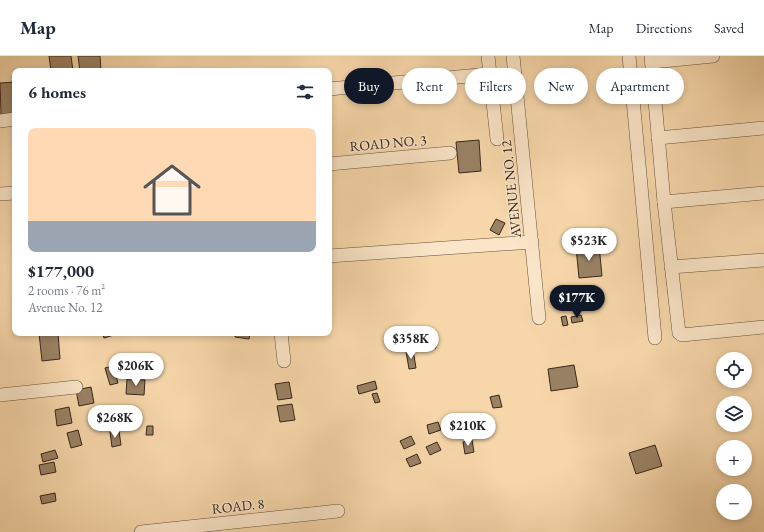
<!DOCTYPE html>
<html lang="en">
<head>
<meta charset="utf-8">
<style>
  body { margin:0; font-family:"EB Garamond",serif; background:#f2f2f3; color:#1f2937; height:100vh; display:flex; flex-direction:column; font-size:15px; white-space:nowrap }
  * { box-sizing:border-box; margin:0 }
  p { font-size:13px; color:#747a83 }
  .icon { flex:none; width:22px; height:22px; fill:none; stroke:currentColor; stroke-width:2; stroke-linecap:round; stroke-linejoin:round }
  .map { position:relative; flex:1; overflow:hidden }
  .panel { position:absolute; left:12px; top:12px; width:320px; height:268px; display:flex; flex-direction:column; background:#fff; border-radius:8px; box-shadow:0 2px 6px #0003 }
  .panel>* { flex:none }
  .hud { position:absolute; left:344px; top:12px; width:360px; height:36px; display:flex; gap:8px }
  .controls { position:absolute; left:716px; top:296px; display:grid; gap:8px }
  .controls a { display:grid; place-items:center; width:36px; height:36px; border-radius:50%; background:#fff; box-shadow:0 2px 6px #0003; font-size:20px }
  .price { position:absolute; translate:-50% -34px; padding:0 9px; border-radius:14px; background:#fff; color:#222; font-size:13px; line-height:26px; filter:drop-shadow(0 1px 2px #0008) }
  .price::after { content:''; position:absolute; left:50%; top:24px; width:12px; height:9px; margin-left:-6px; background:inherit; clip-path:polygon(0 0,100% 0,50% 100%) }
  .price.active { background:#111827; color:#fff }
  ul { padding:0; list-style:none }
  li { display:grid; align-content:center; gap:8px; height:212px; padding:0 16px }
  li+li { border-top:1px solid #e0e1e3 }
  li span { display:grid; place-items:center; height:124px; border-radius:8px; color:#555 }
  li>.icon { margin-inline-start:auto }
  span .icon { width:72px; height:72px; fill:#fffc; stroke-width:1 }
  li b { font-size:17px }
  h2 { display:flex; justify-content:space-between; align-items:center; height:48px; padding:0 16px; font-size:17px }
  .chip { padding:0 14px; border-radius:18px; background:#fff; box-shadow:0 2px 6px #0003; font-size:14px; line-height:36px }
  .chip.active { background:#111827; color:#fff }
  header { display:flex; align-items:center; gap:24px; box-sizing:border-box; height:56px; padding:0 20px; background:#fff; border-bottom:1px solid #e0e1e3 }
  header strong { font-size:19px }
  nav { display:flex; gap:22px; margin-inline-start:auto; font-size:14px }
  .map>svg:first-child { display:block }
  .building { fill:#9a8265; stroke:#36261b }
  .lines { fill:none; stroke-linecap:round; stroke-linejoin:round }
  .minor-casing { stroke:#66523f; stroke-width:14 }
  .minor { stroke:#fae5c8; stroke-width:13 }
  .labels { text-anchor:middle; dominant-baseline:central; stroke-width:3; stroke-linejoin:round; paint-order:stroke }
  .street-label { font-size:14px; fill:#36261b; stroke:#fae5c8 }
</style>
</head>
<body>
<header>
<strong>Map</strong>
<nav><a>Map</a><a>Directions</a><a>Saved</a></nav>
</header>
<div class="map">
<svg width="764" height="476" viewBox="0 0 764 476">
  <rect width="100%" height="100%" fill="#f7d7aa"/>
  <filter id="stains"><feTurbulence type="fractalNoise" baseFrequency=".005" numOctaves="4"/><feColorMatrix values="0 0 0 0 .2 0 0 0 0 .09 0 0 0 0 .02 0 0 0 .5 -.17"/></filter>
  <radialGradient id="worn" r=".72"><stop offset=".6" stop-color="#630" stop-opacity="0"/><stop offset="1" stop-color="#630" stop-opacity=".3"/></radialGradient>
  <g class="building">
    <path d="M49,0H71L73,15H51Z"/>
    <path d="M78,0H100L101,14L80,15Z"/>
    <path d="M15,26V58L1,59L0,27Z"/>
    <path d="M479,84L481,115L459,117L456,86Z"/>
    <path d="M496,163L505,167L499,179L490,174Z"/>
    <path d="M599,189L602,220L579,222L576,191Z"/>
    <path d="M581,259L583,265L572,267L571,261Z"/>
    <path d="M566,260L568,269L563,270L561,261Z"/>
    <path d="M39,277H58L60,303L42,305Z"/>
    <path d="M102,277H117V278L104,282Z"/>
    <path d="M235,277H250L249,283L235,281Z"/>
    <path d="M433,280L436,292L427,294L424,282Z"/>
    <path d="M413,294L416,312L409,313L406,295Z"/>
    <path d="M574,309L578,331L551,335L548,313Z"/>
    <path d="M113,310L118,327L110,329L105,312Z"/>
    <path d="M127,323L145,324L144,339L126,338Z"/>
    <path d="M375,325L377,333L359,338L357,330Z"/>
    <path d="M289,326L292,342L278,344L275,328Z"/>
    <path d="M91,331L94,347L79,350L76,334Z"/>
    <path d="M377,337L380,346L375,347L372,338Z"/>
    <path d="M499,339L502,351L493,352L490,341Z"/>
    <path d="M292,348L295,364L280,366L277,350Z"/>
    <path d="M69,351L72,367L57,370L55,354Z"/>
    <path d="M124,354L126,361L110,364L109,358Z"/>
    <path d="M438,366L441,374L429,378L427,369Z"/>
    <path d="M147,370H153V379H146Z"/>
    <path d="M78,374L82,389L71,392L67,377Z"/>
    <path d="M119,375L121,389L112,391L110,376Z"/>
    <path d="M411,380L415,388L404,393L400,385Z"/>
    <path d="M472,384L474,396L465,398L463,386Z"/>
    <path d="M437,386L441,394L430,399L426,391Z"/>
    <path d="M655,389L662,410L636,418L629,397Z"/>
    <path d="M55,394L58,402L43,406L41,398Z"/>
    <path d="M417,398L421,407L410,411L406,403Z"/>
    <path d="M54,406L56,416L41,419L39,409Z"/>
    <path d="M55,437L56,445L42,448L40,440Z"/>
  </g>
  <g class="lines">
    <defs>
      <g id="minor">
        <path d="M488,0L497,83"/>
        <path d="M513,0L539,262"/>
        <path d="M629,0L655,282"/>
        <path d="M651,0L664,146L679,277L682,279L764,271"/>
        <path d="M652,6L713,0"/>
        <path d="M329,33L490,18"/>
        <path d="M0,65L15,63"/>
        <path d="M658,82L764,72"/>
        <path d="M329,108L450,97"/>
        <path d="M0,138L15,137"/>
        <path d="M664,146L764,137"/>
        <path d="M329,200L532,186"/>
        <path d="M671,211L764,204"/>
        <path d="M281,277L284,305"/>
        <path d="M0,339L76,331"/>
        <path d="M141,476L338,455"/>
      </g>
    </defs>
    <use href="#minor" class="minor-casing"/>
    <use href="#minor" class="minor"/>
  </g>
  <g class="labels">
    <g class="street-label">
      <text transform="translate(388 87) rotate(-5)">ROAD NO. 3</text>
      <text transform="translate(511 133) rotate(-96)">AVENUE NO. 12</text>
      <text transform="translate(238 450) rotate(-6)">ROAD. 8</text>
    </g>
  </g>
  <rect width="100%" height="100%" filter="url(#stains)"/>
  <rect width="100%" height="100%" fill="url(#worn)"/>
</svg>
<div class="controls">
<a><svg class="icon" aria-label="locate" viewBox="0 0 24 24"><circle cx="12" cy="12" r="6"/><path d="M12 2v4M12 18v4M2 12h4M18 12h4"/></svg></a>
<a><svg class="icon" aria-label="layers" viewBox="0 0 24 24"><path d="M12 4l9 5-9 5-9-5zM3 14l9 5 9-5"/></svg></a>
<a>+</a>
<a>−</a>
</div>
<b class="price" style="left:589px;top:206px">$523K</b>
<b class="price active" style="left:577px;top:263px">$177K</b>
<b class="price" style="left:411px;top:304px">$358K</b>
<b class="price" style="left:136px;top:331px">$206K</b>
<b class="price" style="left:115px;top:383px">$268K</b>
<b class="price" style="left:468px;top:391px">$210K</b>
<div class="hud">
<a class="chip active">Buy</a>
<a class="chip">Rent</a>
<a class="chip">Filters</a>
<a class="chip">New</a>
<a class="chip">Apartment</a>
</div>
<section class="panel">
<h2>6 homes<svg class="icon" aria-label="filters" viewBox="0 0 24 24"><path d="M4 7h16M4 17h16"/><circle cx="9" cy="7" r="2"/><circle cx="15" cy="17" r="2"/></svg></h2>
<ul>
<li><span style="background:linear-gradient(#ffd9b3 75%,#9aa5b1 0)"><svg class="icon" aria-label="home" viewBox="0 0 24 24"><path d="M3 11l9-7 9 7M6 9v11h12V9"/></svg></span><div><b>$177,000</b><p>2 rooms · 76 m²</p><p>Avenue No. 12</p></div></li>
</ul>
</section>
</div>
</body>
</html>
